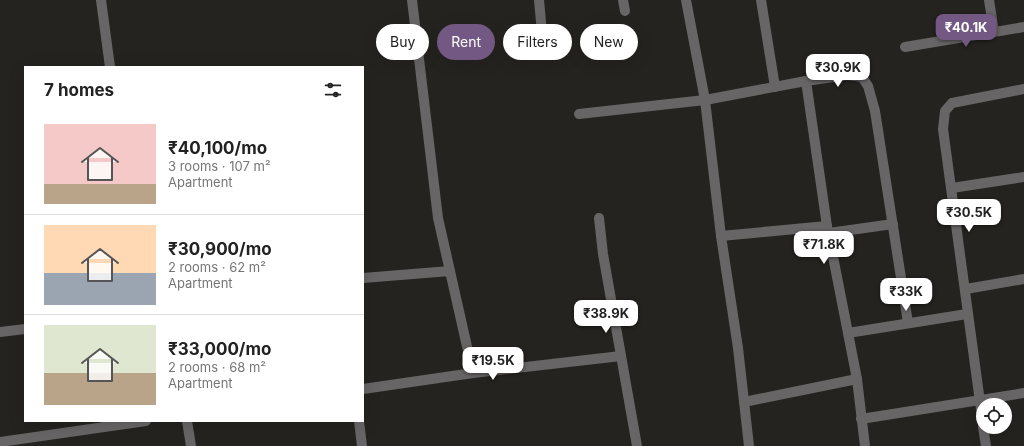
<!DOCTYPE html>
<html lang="en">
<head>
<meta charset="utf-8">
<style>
  body { margin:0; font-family:Inter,sans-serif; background:#f6f6f6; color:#222; height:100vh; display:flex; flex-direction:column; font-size:15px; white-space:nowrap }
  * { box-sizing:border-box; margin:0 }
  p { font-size:13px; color:#767676 }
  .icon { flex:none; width:22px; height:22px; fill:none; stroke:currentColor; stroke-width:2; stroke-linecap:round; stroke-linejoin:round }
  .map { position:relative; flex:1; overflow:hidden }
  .side { position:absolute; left:24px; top:66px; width:340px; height:356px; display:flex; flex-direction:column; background:#fff; border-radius:0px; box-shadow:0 4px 16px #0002 }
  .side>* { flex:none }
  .guide { position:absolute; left:376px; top:24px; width:380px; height:36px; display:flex; gap:8px }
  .tools { position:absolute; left:976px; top:398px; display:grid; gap:8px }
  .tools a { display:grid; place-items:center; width:36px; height:36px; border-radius:50%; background:#fff; box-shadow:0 4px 16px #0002; font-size:20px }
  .price { position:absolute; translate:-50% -34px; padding:0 9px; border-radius:8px; background:#fff; color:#222; font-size:13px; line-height:26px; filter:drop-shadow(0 1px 2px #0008) }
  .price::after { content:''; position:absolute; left:50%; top:24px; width:12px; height:9px; margin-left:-6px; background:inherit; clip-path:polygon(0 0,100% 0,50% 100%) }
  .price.current { background:#735883; color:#fff }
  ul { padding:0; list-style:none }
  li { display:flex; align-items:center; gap:12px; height:100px; padding:0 20px }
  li+li { border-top:1px solid #e0e0e0 }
  li span { display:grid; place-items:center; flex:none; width:112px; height:80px; border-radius:0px; color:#555 }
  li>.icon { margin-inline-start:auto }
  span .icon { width:48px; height:48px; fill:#fffc; stroke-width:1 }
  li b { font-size:17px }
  h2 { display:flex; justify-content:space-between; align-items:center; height:48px; padding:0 20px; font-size:17px }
  .tag { padding:0 14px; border-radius:18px; background:#fff; box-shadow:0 4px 16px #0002; font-size:14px; line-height:36px }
  .tag.current { background:#735883; color:#fff }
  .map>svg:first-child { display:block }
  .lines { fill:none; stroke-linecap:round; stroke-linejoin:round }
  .minor { stroke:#686566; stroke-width:10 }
</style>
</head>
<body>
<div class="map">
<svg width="1024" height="446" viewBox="0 0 1024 446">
  <rect width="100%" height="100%" fill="#25231f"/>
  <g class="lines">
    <g class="minor">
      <path d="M101,0L110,67"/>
      <path d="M412,0L438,218L473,373"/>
      <path d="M539,0L542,33"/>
      <path d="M623,0L625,11"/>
      <path d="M686,0L705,100L721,236L738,348L749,446"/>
      <path d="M761,0L775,87"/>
      <path d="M989,0L994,32"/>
      <path d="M905,47L1024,27"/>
      <path d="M806,81L827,226L857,379L865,446"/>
      <path d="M579,114L705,100L806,81L847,75L862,77L868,86L875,111L908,323"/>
      <path d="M952,188L1024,177"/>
      <path d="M599,218L603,254L637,446"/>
      <path d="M829,233L893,224"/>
      <path d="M721,236L827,226"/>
      <path d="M363,278L450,271"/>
      <path d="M966,289L1024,279"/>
      <path d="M0,332L25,329"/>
      <path d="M848,333L967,314"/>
      <path d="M363,389L473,373L621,356"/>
      <path d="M744,402L857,379"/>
      <path d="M861,419L1024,393"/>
      <path d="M187,421L191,446"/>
      <path d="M359,421L362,446"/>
      <path d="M983,424L943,129L945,111L952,103L1024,89"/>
      <path d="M983,427L986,446"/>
      <path d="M0,442L146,421"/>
    </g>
  </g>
</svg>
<div class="tools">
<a><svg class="icon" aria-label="locate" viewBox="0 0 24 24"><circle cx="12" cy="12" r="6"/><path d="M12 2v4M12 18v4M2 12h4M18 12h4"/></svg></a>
</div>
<b class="price current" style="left:966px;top:48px">₹40.1K</b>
<b class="price" style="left:838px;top:88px">₹30.9K</b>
<b class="price" style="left:969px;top:233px">₹30.5K</b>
<b class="price" style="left:824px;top:265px">₹71.8K</b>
<b class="price" style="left:906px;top:312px">₹33K</b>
<b class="price" style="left:606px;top:334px">₹38.9K</b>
<b class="price" style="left:493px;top:381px">₹19.5K</b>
<div class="guide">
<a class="tag">Buy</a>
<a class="tag current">Rent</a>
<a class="tag">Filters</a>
<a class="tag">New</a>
</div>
<section class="side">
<h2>7 homes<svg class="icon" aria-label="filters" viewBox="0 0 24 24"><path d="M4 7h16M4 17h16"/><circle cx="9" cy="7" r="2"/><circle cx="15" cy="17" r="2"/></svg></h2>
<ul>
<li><span style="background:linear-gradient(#f6c9c9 75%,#b9a48a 0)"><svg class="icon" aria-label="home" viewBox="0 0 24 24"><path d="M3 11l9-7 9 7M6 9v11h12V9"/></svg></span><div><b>₹40,100/mo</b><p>3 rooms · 107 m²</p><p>Apartment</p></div></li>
<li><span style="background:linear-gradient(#ffd9b3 60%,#9aa5b1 0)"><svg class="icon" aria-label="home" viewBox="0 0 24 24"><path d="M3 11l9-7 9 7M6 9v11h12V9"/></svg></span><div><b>₹30,900/mo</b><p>2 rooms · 62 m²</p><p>Apartment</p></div></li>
<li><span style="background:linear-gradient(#dfe7d0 60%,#b9a48a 0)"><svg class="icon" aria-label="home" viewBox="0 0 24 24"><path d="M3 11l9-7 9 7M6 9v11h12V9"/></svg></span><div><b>₹33,000/mo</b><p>2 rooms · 68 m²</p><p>Apartment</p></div></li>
</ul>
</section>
</div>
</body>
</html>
